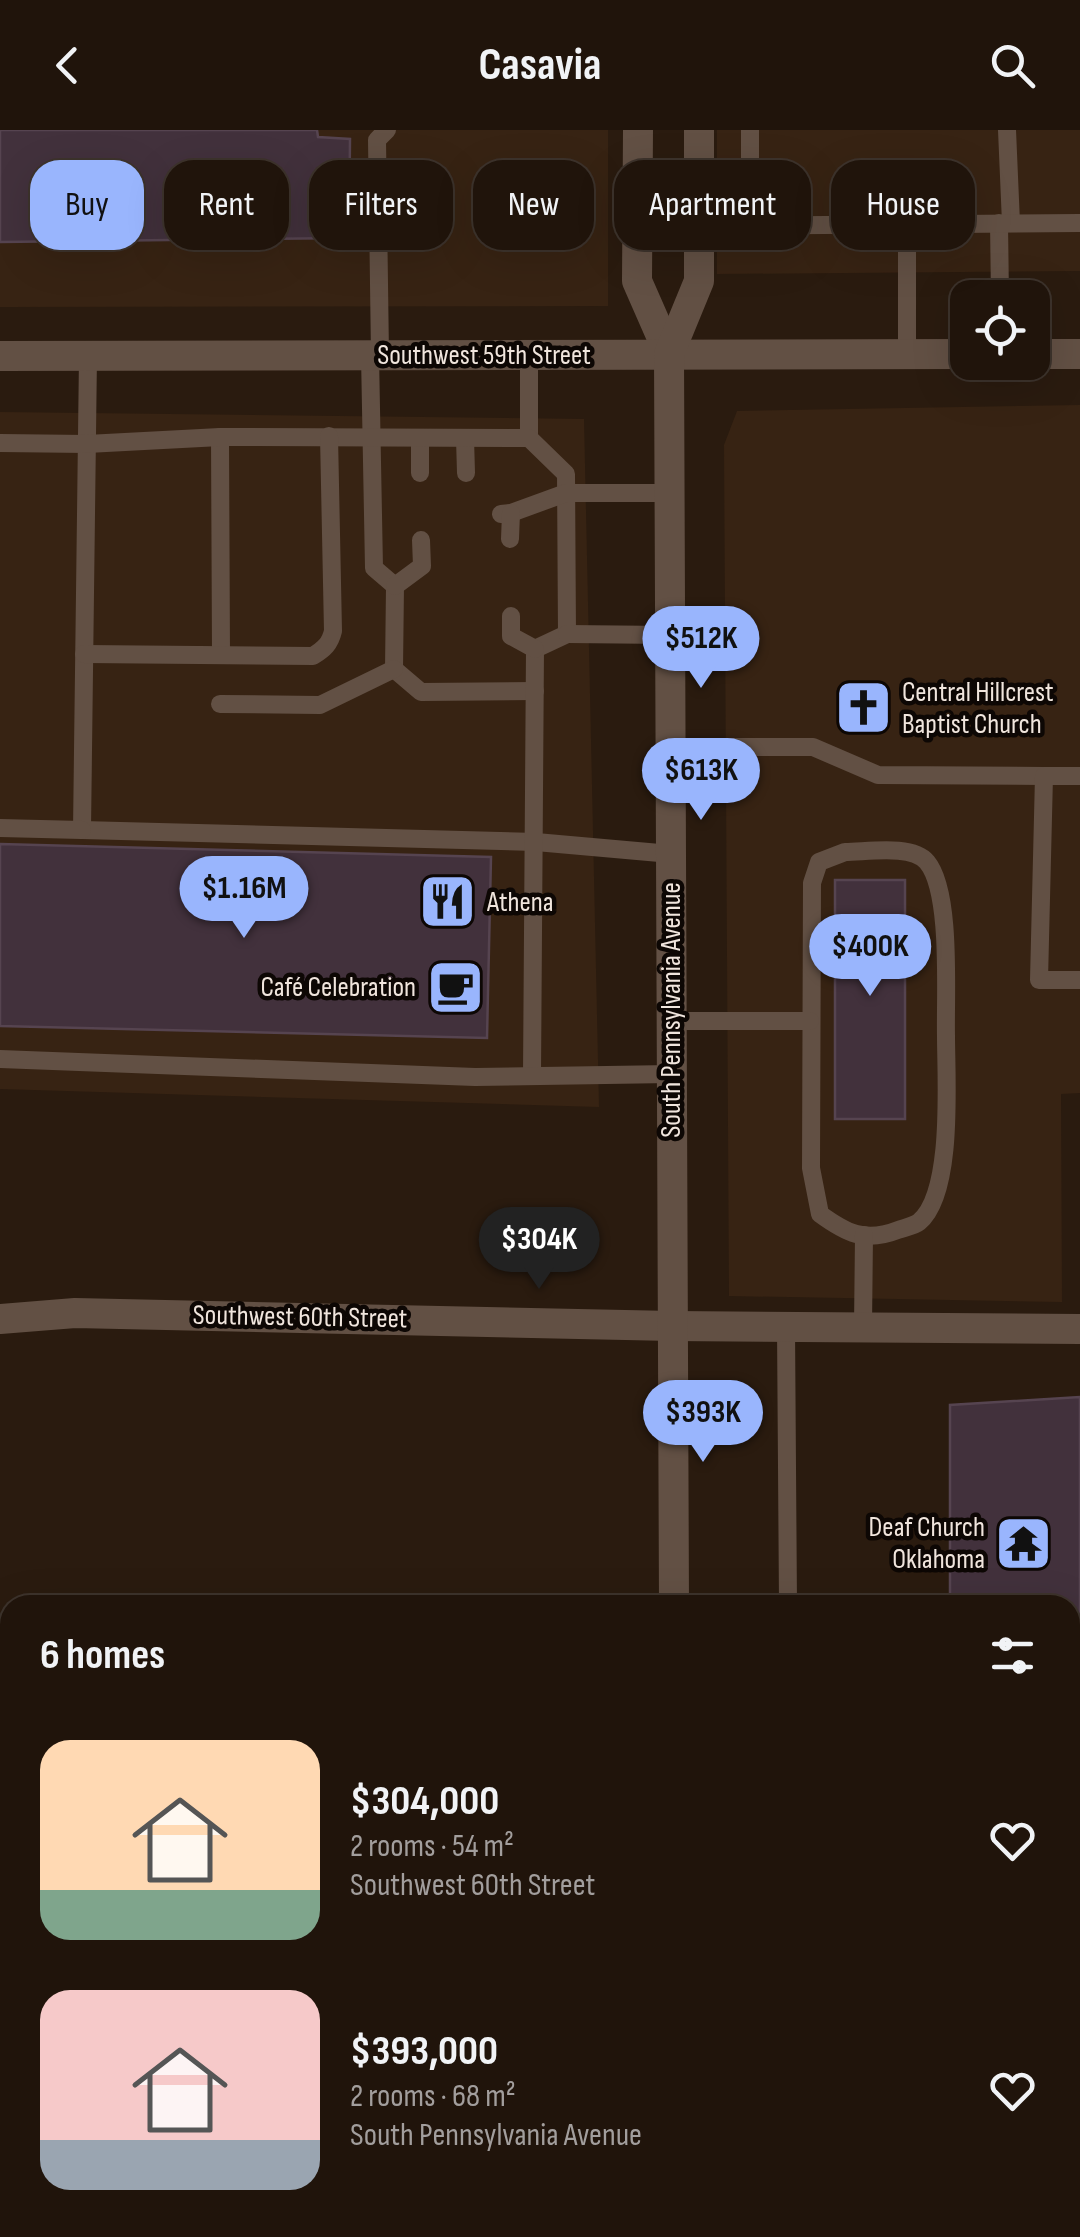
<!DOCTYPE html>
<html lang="en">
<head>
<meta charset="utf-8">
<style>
  body { margin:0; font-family:"Sofia Sans Condensed",sans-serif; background:#281d14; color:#f1f3f6; height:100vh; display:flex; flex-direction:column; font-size:38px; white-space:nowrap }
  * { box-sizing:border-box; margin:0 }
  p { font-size:32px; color:#a29e9d }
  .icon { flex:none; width:55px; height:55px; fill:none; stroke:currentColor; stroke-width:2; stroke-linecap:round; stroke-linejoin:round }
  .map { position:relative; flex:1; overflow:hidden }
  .panel { position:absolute; left:0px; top:1465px; width:1080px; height:642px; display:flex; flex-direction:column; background:#20140b; border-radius:30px 30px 0 0; box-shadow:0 10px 40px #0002,0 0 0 2px #3d332c }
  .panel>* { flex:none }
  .hud { position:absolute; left:30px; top:30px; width:1020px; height:90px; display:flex; gap:20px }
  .fabs { position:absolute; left:950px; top:150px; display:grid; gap:20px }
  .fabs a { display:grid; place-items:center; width:100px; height:100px; border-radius:20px; background:#20140b; box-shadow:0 10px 40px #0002,0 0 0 2px #3d332c; font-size:50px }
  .price { position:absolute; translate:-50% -85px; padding:0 22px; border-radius:35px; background:#99b5fd; color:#111; font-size:32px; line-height:65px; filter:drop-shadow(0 2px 5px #0008) }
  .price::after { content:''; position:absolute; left:50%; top:60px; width:30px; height:22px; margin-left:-15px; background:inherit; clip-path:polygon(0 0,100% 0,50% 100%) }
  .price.active { background:#222; color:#fff }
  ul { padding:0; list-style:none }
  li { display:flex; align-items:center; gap:30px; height:250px; padding:0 40px }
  li span { display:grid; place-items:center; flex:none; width:280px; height:200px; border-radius:30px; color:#555 }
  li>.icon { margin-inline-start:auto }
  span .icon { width:120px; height:120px; fill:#fffc; stroke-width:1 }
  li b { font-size:42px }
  h2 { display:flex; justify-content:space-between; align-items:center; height:120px; padding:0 40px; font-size:42px }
  .tag { padding:0 35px; border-radius:30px; background:#20140b; box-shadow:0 10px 40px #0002,0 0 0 2px #3d332c; font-size:35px; line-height:90px }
  .tag.active { background:#99b5fd; color:#111 }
  header { display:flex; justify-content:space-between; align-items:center; height:130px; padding:0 40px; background:#20140b; font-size:45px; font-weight:700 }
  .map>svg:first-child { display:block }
  .built { fill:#372313 }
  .building { fill:#42313c; stroke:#564450; stroke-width:2.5 }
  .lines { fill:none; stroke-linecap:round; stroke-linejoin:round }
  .lane { stroke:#625044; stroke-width:18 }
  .street { stroke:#625044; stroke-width:30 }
  .secondary { stroke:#625044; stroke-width:30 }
  .labels { text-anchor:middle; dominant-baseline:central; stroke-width:9; stroke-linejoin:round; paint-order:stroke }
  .street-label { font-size:28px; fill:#f0e5dd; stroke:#0d0704 }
  .poi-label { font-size:28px; fill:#f0e5dd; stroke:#0d0704; text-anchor:start }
</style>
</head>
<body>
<header><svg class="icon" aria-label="back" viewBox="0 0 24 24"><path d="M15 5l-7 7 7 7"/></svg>Casavia<svg class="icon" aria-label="search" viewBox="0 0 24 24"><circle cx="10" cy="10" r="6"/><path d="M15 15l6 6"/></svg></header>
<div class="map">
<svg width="1080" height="2107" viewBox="0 0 1080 2107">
  <rect width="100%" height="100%" fill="#2a1b0f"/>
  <g class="built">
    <path d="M0,0H608V176L0,177Z"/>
    <path d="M717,0H1080V141L717,144Z"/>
    <path d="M1080,275V963L1061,964L1062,1172L729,1166L724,315L737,281Z"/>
    <path d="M0,282L584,289L599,977L0,959Z"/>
  </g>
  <g class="building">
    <path d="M0,0H317L318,7L350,9L349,108L0,112Z"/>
    <path d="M0,714L491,727L487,908L0,896Z"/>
    <rect x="835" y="750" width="70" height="239"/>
    <path d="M1080,1267V1492H1070V1475H880V1472H950V1275Z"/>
  </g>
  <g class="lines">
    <g class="lane">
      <path d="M750,0V95"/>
      <path d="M1007,0L1011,93"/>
      <path d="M999,93L1000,168"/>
      <path d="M699,96L1080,93"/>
      <path d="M529,224V308"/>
      <path d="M907,224V94"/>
      <path d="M370,225L374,438L395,456L394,539L421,562L535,561"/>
      <path d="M380,225L377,10L387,0"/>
      <path d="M88,226L82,700L536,712L671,724"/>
      <path d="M220,307L221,525"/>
      <path d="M420,308V343"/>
      <path d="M465,308L466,343"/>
      <path d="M0,313L87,314L220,307L529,308L566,344L567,504L535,519L532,945"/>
      <path d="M501,384L511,383L566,363H670"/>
      <path d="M510,409L511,383"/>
      <path d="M395,456L422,436L421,410"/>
      <path d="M511,486V506L535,519"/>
      <path d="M567,504L670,505"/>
      <path d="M84,524L313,526C324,519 330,514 333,501L329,306"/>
      <path d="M220,574L320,575L394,539"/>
      <path d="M671,617H813L878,645L1044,646"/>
      <path d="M1080,646H1044L1039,850H1080"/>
      <path d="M0,698L82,700"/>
      <path d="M845,722C867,722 912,714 927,732C952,762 945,866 946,906C946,949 954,1063 919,1092C914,1096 903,1098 898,1100C865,1113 846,1103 820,1084L811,1038L812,753L819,732Z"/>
      <path d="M671,891H810"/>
      <path d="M0,929L475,947L671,944"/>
      <path d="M786,1197L788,1475"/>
      <path d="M863,1197L864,1105"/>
    </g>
    <g class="street">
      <path d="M0,1189L75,1183L672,1196L1080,1199"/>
      <path d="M1070,1639H1080"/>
      <path d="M0,1673H10"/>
      <path d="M1070,2078H1080"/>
      <path d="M172,2107L323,2098"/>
    </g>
    <g class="secondary">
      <path d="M638,0L637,151L669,224"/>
      <path d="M1032,224H1080"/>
      <path d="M0,226L968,224"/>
      <path d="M674,1475L669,224L699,151V0"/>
      <path d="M677,2098V2107"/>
    </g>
  </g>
  <defs>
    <symbol id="church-square" viewBox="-11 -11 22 22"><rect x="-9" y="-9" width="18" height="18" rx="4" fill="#99b5fd" stroke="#0d0704"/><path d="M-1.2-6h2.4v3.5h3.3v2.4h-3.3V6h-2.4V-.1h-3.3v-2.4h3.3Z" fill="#111"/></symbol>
    <symbol id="restaurant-square" viewBox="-11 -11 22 22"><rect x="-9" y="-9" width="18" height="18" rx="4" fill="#99b5fd" stroke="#0d0704"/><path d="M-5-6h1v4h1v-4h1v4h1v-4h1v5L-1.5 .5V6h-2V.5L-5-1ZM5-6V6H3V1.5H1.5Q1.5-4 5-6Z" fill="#111"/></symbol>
    <symbol id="cafe-square" viewBox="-11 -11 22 22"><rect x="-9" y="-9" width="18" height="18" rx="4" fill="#99b5fd" stroke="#0d0704"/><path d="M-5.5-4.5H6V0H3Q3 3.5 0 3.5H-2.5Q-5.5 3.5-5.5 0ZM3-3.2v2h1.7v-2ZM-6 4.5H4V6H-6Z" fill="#111"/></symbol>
    <symbol id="temple-square" viewBox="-11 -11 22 22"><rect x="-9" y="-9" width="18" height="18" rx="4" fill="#99b5fd" stroke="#0d0704"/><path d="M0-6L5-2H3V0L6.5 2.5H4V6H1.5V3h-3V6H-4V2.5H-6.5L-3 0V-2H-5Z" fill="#111"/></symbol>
  </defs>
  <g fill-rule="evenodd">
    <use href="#church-square" x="832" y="546" width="63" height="63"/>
    <use href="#restaurant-square" x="416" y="740" width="63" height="63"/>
    <use href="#cafe-square" x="424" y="826" width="63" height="63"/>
    <use href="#temple-square" x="992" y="1382" width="63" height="63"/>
  </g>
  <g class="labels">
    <g class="street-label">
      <text x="484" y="225">Southwest 59th Street</text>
      <text transform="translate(671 880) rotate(-90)">South Pennsylvania Avenue</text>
      <text transform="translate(300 1187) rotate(1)">Southwest 60th Street</text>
    </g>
    <g class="poi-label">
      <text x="902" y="562">Central Hillcrest<tspan x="902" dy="32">Baptist Church</tspan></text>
      <text x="487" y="772">Athena</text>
      <text x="416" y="857" text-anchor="end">Café Celebration</text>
      <text x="985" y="1397" text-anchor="end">Deaf Church<tspan x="985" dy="32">Oklahoma</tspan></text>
    </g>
  </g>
</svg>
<div class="fabs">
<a><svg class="icon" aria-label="locate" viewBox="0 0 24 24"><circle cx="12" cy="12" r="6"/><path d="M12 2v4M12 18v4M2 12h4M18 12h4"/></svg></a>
</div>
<b class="price" style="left:701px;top:561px">$512K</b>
<b class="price" style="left:701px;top:693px">$613K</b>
<b class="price" style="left:244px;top:811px">$1.16M</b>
<b class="price" style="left:870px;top:869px">$400K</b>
<b class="price active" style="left:539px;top:1162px">$304K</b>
<b class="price" style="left:703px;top:1335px">$393K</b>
<div class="hud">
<a class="tag active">Buy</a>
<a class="tag">Rent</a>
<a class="tag">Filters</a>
<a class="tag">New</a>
<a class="tag">Apartment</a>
<a class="tag">House</a>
</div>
<section class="panel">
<h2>6 homes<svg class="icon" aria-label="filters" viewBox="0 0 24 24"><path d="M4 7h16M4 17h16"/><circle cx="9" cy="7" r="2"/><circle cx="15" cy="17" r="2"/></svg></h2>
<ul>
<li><span style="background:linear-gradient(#ffd9b3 75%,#7fa58c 0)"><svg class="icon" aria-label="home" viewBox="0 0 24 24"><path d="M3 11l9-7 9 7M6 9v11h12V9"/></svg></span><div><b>$304,000</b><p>2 rooms · 54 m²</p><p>Southwest 60th Street</p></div><svg class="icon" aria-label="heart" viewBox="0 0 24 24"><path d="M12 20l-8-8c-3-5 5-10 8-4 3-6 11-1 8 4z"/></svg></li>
<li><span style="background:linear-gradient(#f6c9c9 75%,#9aa5b1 0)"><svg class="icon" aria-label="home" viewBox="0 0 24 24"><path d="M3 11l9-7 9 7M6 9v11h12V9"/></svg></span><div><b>$393,000</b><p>2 rooms · 68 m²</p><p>South Pennsylvania Avenue</p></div><svg class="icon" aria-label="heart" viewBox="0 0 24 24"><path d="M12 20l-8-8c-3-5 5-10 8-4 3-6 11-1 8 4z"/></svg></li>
</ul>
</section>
</div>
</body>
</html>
